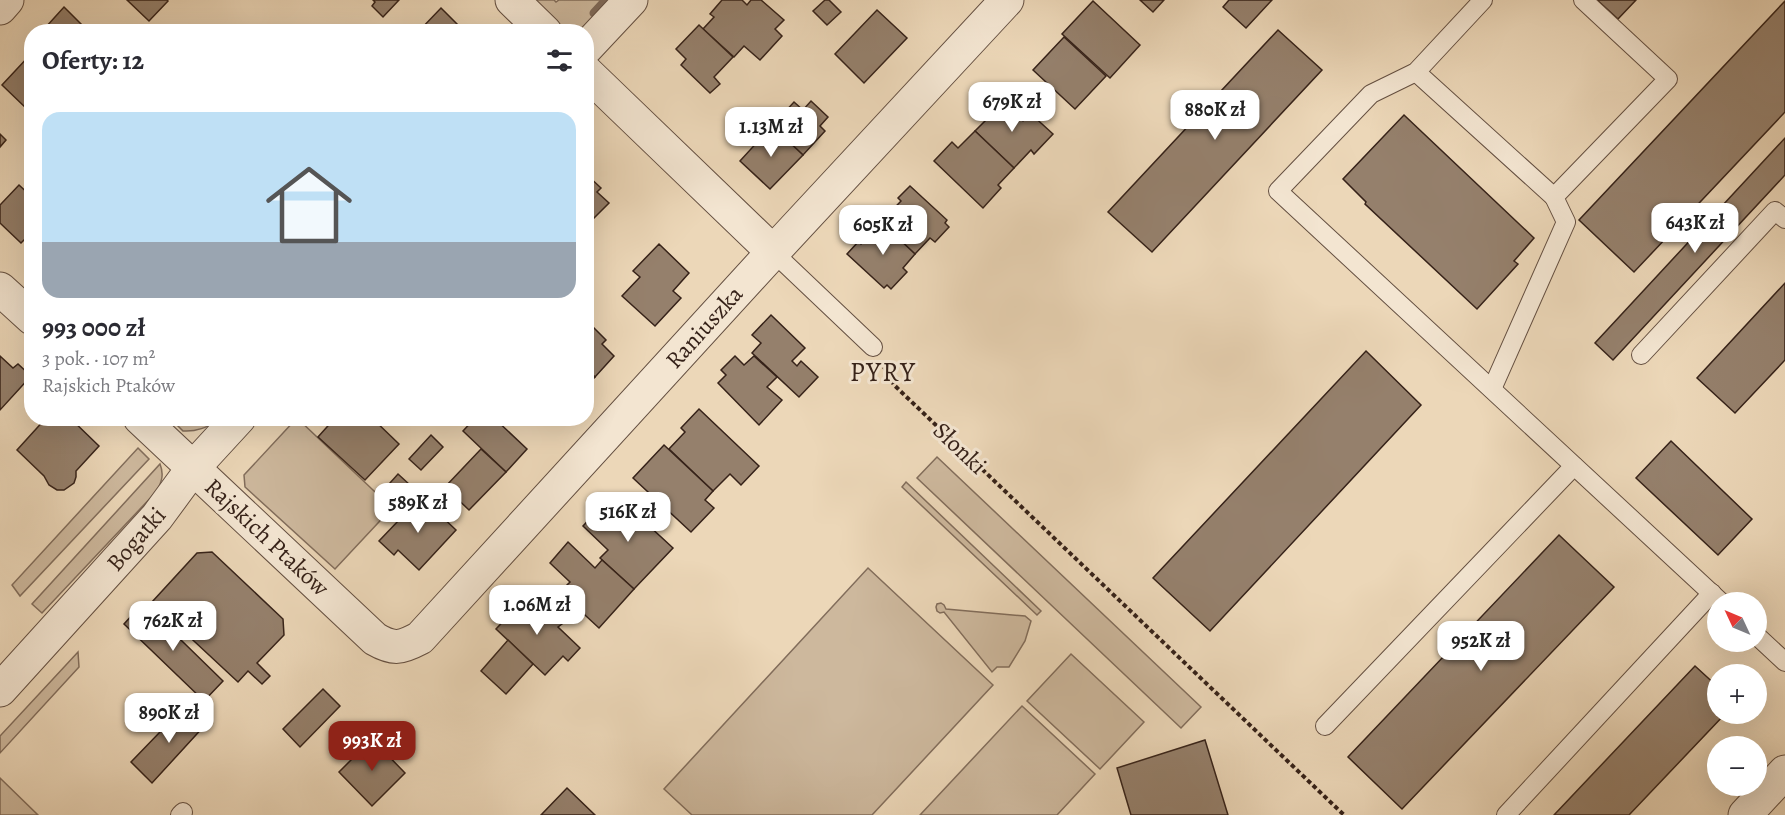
<!DOCTYPE html>
<html lang="pl">
<head>
<meta charset="utf-8">
<style>
  body { margin:0; font-family:Alegreya,serif; background:#f7f7f7; color:#2b2b33; height:100vh; display:flex; flex-direction:column; font-size:22px; white-space:nowrap }
  * { box-sizing:border-box; margin:0 }
  p { font-size:20px; color:#7c7c81 }
  .icon { flex:none; width:33px; height:33px; fill:none; stroke:currentColor; stroke-width:2; stroke-linecap:round; stroke-linejoin:round }
  .map { position:relative; flex:1; overflow:hidden }
  .drawer { position:absolute; left:24px; top:24px; width:570px; height:402px; display:flex; flex-direction:column; background:#fff; border-radius:24px; box-shadow:0 6px 24px #0002 }
  .drawer>* { flex:none }
  .needle { width:39px; rotate:314deg }
  .tools { position:absolute; left:1707px; top:592px; display:grid; gap:12px }
  .tools a { display:grid; place-items:center; width:60px; height:60px; border-radius:50%; background:#fff; box-shadow:0 6px 24px #0002; font-size:30px }
  .price { position:absolute; translate:-50% -51px; padding:0 14px; border-radius:12px; background:#fff; color:#222; font-size:20px; line-height:39px; filter:drop-shadow(0 2px 3px #0008) }
  .price::after { content:''; position:absolute; left:50%; top:36px; width:18px; height:14px; margin-left:-9px; background:inherit; clip-path:polygon(0 0,100% 0,50% 100%) }
  .price.on { background:#8f2418; color:#fff }
  ul { padding:0; list-style:none }
  li { display:grid; align-content:center; gap:12px; height:318px; padding:0 18px }
  li span { display:grid; place-items:center; height:186px; border-radius:18px; color:#555 }
  li>.icon { margin-inline-start:auto }
  span .icon { width:108px; height:108px; fill:#fffc; stroke-width:1 }
  li b { font-size:26px }
  h2 { display:flex; justify-content:space-between; align-items:center; height:72px; padding:0 18px; font-size:26px }
  .map>svg:first-child { display:block }
  .green { fill:#cdb89d; stroke:#826d5b; stroke-width:1.5 }
  .lines { fill:none; stroke-linecap:round; stroke-linejoin:round }
  .stream { stroke:#7e6958; stroke-width:9 }
  .building { fill:#95806c; stroke:#362219; stroke-width:1.5 }
  .service-casing { stroke:#644f41; stroke-width:20 }
  .minor-casing { stroke:#644f41; stroke-width:35 }
  .path { stroke:#362219; stroke-width:4; stroke-dasharray:4.5 3; stroke-linecap:butt }
  .service { stroke:#f3e5d1; stroke-width:18 }
  .minor { stroke:#f3e5d1; stroke-width:33 }
  .labels { text-anchor:middle; dominant-baseline:central; stroke-width:6; stroke-linejoin:round; paint-order:stroke }
  .street-label { font-size:24px; fill:#362219; stroke:#f3e5d1 }
  .quarter-label { font-size:27px; letter-spacing:1.5px; fill:#362219; stroke:#f3e5d1 }
</style>
</head>
<body>
<div class="map">
<svg width="1785" height="815" viewBox="0 0 1785 815">
  <rect width="100%" height="100%" fill="#ecd7b8"/>
  <filter id="stains"><feTurbulence type="fractalNoise" baseFrequency=".00333" numOctaves="4"/><feColorMatrix values="0 0 0 0 .2 0 0 0 0 .09 0 0 0 0 .02 0 0 0 .5 -.17"/></filter>
  <radialGradient id="worn" r=".72"><stop offset=".6" stop-color="#630" stop-opacity="0"/><stop offset="1" stop-color="#630" stop-opacity=".3"/></radialGradient>
  <g class="green">
    <path d="M534,0H554L556,2L559,0H615L580,31C560,31 548,13 534,0Z"/>
    <path d="M171,419H221C208,426 199,432 183,431Z"/>
    <path d="M296,419H298L392,508L335,569L245,487L244,475Z"/>
    <path d="M138,448L149,459L20,596L12,585Z"/>
    <path d="M937,457L1201,707L1181,728L917,478Z"/>
    <path d="M160,464C164,474 162,481 157,491L42,613L32,604Z"/>
    <path d="M906,482L1041,611L1037,615L902,487Z"/>
    <path d="M868,568L993,685L872,815H692L664,789Z"/>
    <path d="M941,603L944,605L946,609L1025,616L1031,621L1025,641L1009,667H997L992,672L944,612L940,613L937,611L936,607L937,604Z"/>
    <path d="M78,652L79,667L0,753V736Z"/>
    <path d="M1071,654L1144,722L1100,769L1027,701Z"/>
    <path d="M1022,706L1095,774L1057,815H920Z"/>
    <path d="M0,778L38,815H0Z"/>
  </g>
  <g class="lines">
    <path class="stream" d="M594,13L606,0"/>
  </g>
  <g class="building">
    <path d="M127,0H167L168,1L149,21Z"/>
    <path d="M373,0H399L383,17L372,6L375,2Z"/>
    <path d="M722,0H742L747,5L751,0H761L784,20L775,29L782,36L760,60L744,46L734,57L703,29L714,17L710,14Z"/>
    <path d="M825,0H829L841,12L827,25L813,11Z"/>
    <path d="M1140,0H1164L1153,12Z"/>
    <path d="M1229,0H1272L1246,28L1223,7Z"/>
    <path d="M1597,0H1636L1618,19Z"/>
    <path d="M1093,1L1140,45L1110,78L1062,34Z"/>
    <path d="M1785,1V112L1634,272L1579,220Z"/>
    <path d="M64,7L89,32H37L40,29L45,28Z"/>
    <path d="M441,8L465,32H418Z"/>
    <path d="M877,10L907,38L864,83L835,54Z"/>
    <path d="M699,25L733,57L714,77L720,84L710,93L681,65L686,59L676,49Z"/>
    <path d="M1278,30L1322,70L1152,252L1108,212Z"/>
    <path d="M1064,37L1106,76L1075,109L1033,70Z"/>
    <path d="M29,56L32,59V106L28,110L2,85Z"/>
    <path d="M997,95L1023,121L1030,113L1053,134L1034,154L1031,150L1014,168L975,131L993,113L986,106Z"/>
    <path d="M811,101L828,117L820,126L825,131L803,155L772,126L794,102L803,110Z"/>
    <path d="M1404,115L1534,238L1514,261L1518,264L1477,309L1365,204L1366,202L1343,179Z"/>
    <path d="M772,126L803,155L770,189L740,161Z"/>
    <path d="M975,131L1014,168L998,185L1001,188L983,208L934,161L952,142L958,148Z"/>
    <path d="M0,134L6,140L0,147Z"/>
    <path d="M1785,138V175L1613,360L1595,343Z"/>
    <path d="M586,174L601,188L597,192L609,203L587,225Z"/>
    <path d="M19,185L32,197V232L21,243L0,223V205Z"/>
    <path d="M910,186L947,220L945,223L949,227L935,242L930,238L915,254L881,222L901,201L898,198Z"/>
    <path d="M881,222L915,254L903,268L907,272L891,289L887,285L884,288L847,254L859,241L861,244Z"/>
    <path d="M659,244L689,273L673,291L681,298L655,326L622,296L640,277L633,271Z"/>
    <path d="M1785,283V360L1735,413L1697,378Z"/>
    <path d="M771,315L805,348L792,361L797,366L801,361L818,377L799,397L752,353L761,343L752,335Z"/>
    <path d="M587,321L606,340L602,344L614,356L595,377L586,369Z"/>
    <path d="M1366,351L1421,405L1210,631L1153,578Z"/>
    <path d="M0,356L13,368L18,364L31,376L0,410Z"/>
    <path d="M735,356L744,365L754,356L777,377L767,387L782,400L759,425L718,383L726,375L721,370Z"/>
    <path d="M586,369L595,377L586,386Z"/>
    <path d="M699,409L759,466L741,485L730,474L713,491L669,449L685,432L681,428Z"/>
    <path d="M46,418H70L99,446L76,471V477L74,483L64,490H57L49,485L44,476L17,450Z"/>
    <path d="M335,418H341L345,422L349,418H372L399,444L365,480L318,437Z"/>
    <path d="M475,418H484L488,423L494,418L527,449L506,472L463,431Z"/>
    <path d="M431,435L443,447L421,470L409,459Z"/>
    <path d="M1671,441L1752,519L1718,555L1636,478Z"/>
    <path d="M664,445L713,491L705,500L714,508L691,532L633,478Z"/>
    <path d="M481,449L506,472L469,510L445,487Z"/>
    <path d="M398,474L410,485L393,504L381,493Z"/>
    <path d="M421,497L456,530L419,570L398,550L394,555L379,541Z"/>
    <path d="M621,500L673,548L634,589L600,558L608,550L583,526L603,505L610,511Z"/>
    <path d="M1559,535L1614,587L1402,809L1348,757Z"/>
    <path d="M568,542L595,568L602,560L634,589L599,628L560,592L570,582L550,563Z"/>
    <path d="M212,552L283,619L284,635L257,663L270,676L262,684L248,671L238,682L152,602L197,553Z"/>
    <path d="M526,597L548,618L551,614L562,624L558,627L580,648L568,661L563,656L545,675L496,629Z"/>
    <path d="M143,603L223,681L204,701L124,624Z"/>
    <path d="M508,640L533,664L506,694L481,671Z"/>
    <path d="M1695,666L1718,687V714H1725L1629,815H1554Z"/>
    <path d="M323,689L340,706L300,747L283,729Z"/>
    <path d="M187,704L206,724L152,783L131,762Z"/>
    <path d="M372,739L405,773L372,806L339,772Z"/>
    <path d="M1205,740L1228,815H1131L1117,768Z"/>
    <path d="M567,788L595,815H541Z"/>
  </g>
  <g class="lines">
    <defs>
      <g id="service">
        <path d="M1483,0L1416,72L1371,94L1278,191L1722,603"/>
        <path d="M1416,72L1554,197L1668,79L1583,0"/>
        <path d="M773,252L873,347"/>
        <path d="M1641,355L1775,211L1785,219"/>
        <path d="M1492,389L1566,222L1554,197"/>
        <path d="M1756,635L1785,662"/>
        <path d="M1325,726L1574,466"/>
        <path d="M180,815L183,812"/>
        <path d="M1506,815L1712,593"/>
      </g>
      <g id="minor">
        <path d="M512,0L545,32"/>
        <path d="M0,8L7,0"/>
        <path d="M586,48L631,0"/>
        <path d="M586,72L773,252"/>
        <path d="M0,289L32,318"/>
        <path d="M140,418L375,639C394,650 401,648 420,638L773,252L1007,0"/>
        <path d="M0,690L157,517L193,468L239,418"/>
        <path d="M1745,815L1785,772"/>
      </g>
    </defs>
    <use href="#service" class="service-casing"/>
    <use href="#minor" class="minor-casing"/>
    <path class="path" d="M884,367L894,385L1344,815"/>
    <use href="#service" class="service"/>
    <use href="#minor" class="minor"/>
  </g>
  <g class="labels">
    <g class="street-label">
      <text transform="translate(704 327) rotate(-48)">Raniuszka</text>
      <text transform="translate(960 448) rotate(44)">Słonki</text>
      <text transform="translate(267 537) rotate(43)">Rajskich Ptaków</text>
      <text transform="translate(136 539) rotate(-49)">Bogatki</text>
    </g>
    <g class="quarter-label">
      <text x="883" y="372">PYRY</text>
    </g>
  </g>
  <rect width="100%" height="100%" filter="url(#stains)"/>
  <rect width="100%" height="100%" fill="url(#worn)"/>
</svg>
<div class="tools">
<a><svg class="needle" viewBox="-14 -14 28 28"><path d="M0-13l5 13h-10z" fill="#e53935"/><path d="M0 13l5-13h-10z" fill="#7c7c81"/></svg></a>
<a>+</a>
<a>−</a>
</div>
<b class="price" style="left:1012px;top:133px">679K zł</b>
<b class="price" style="left:1215px;top:141px">880K zł</b>
<b class="price" style="left:771px;top:158px">1.13M zł</b>
<b class="price" style="left:1695px;top:254px">643K zł</b>
<b class="price" style="left:883px;top:256px">605K zł</b>
<b class="price" style="left:418px;top:534px">589K zł</b>
<b class="price" style="left:628px;top:543px">516K zł</b>
<b class="price" style="left:537px;top:636px">1.06M zł</b>
<b class="price" style="left:173px;top:652px">762K zł</b>
<b class="price" style="left:1481px;top:672px">952K zł</b>
<b class="price" style="left:169px;top:744px">890K zł</b>
<b class="price on" style="left:372px;top:772px">993K zł</b>
<section class="drawer">
<h2>Oferty: 12<svg class="icon" aria-label="filters" viewBox="0 0 24 24"><path d="M4 7h16M4 17h16"/><circle cx="9" cy="7" r="2"/><circle cx="15" cy="17" r="2"/></svg></h2>
<ul>
<li><span style="background:linear-gradient(#bfe0f5 70%,#9aa5b1 0)"><svg class="icon" aria-label="home" viewBox="0 0 24 24"><path d="M3 11l9-7 9 7M6 9v11h12V9"/></svg></span><div><b>993 000 zł</b><p>3 pok. · 107 m²</p><p>Rajskich Ptaków</p></div></li>
</ul>
</section>
</div>
</body>
</html>
